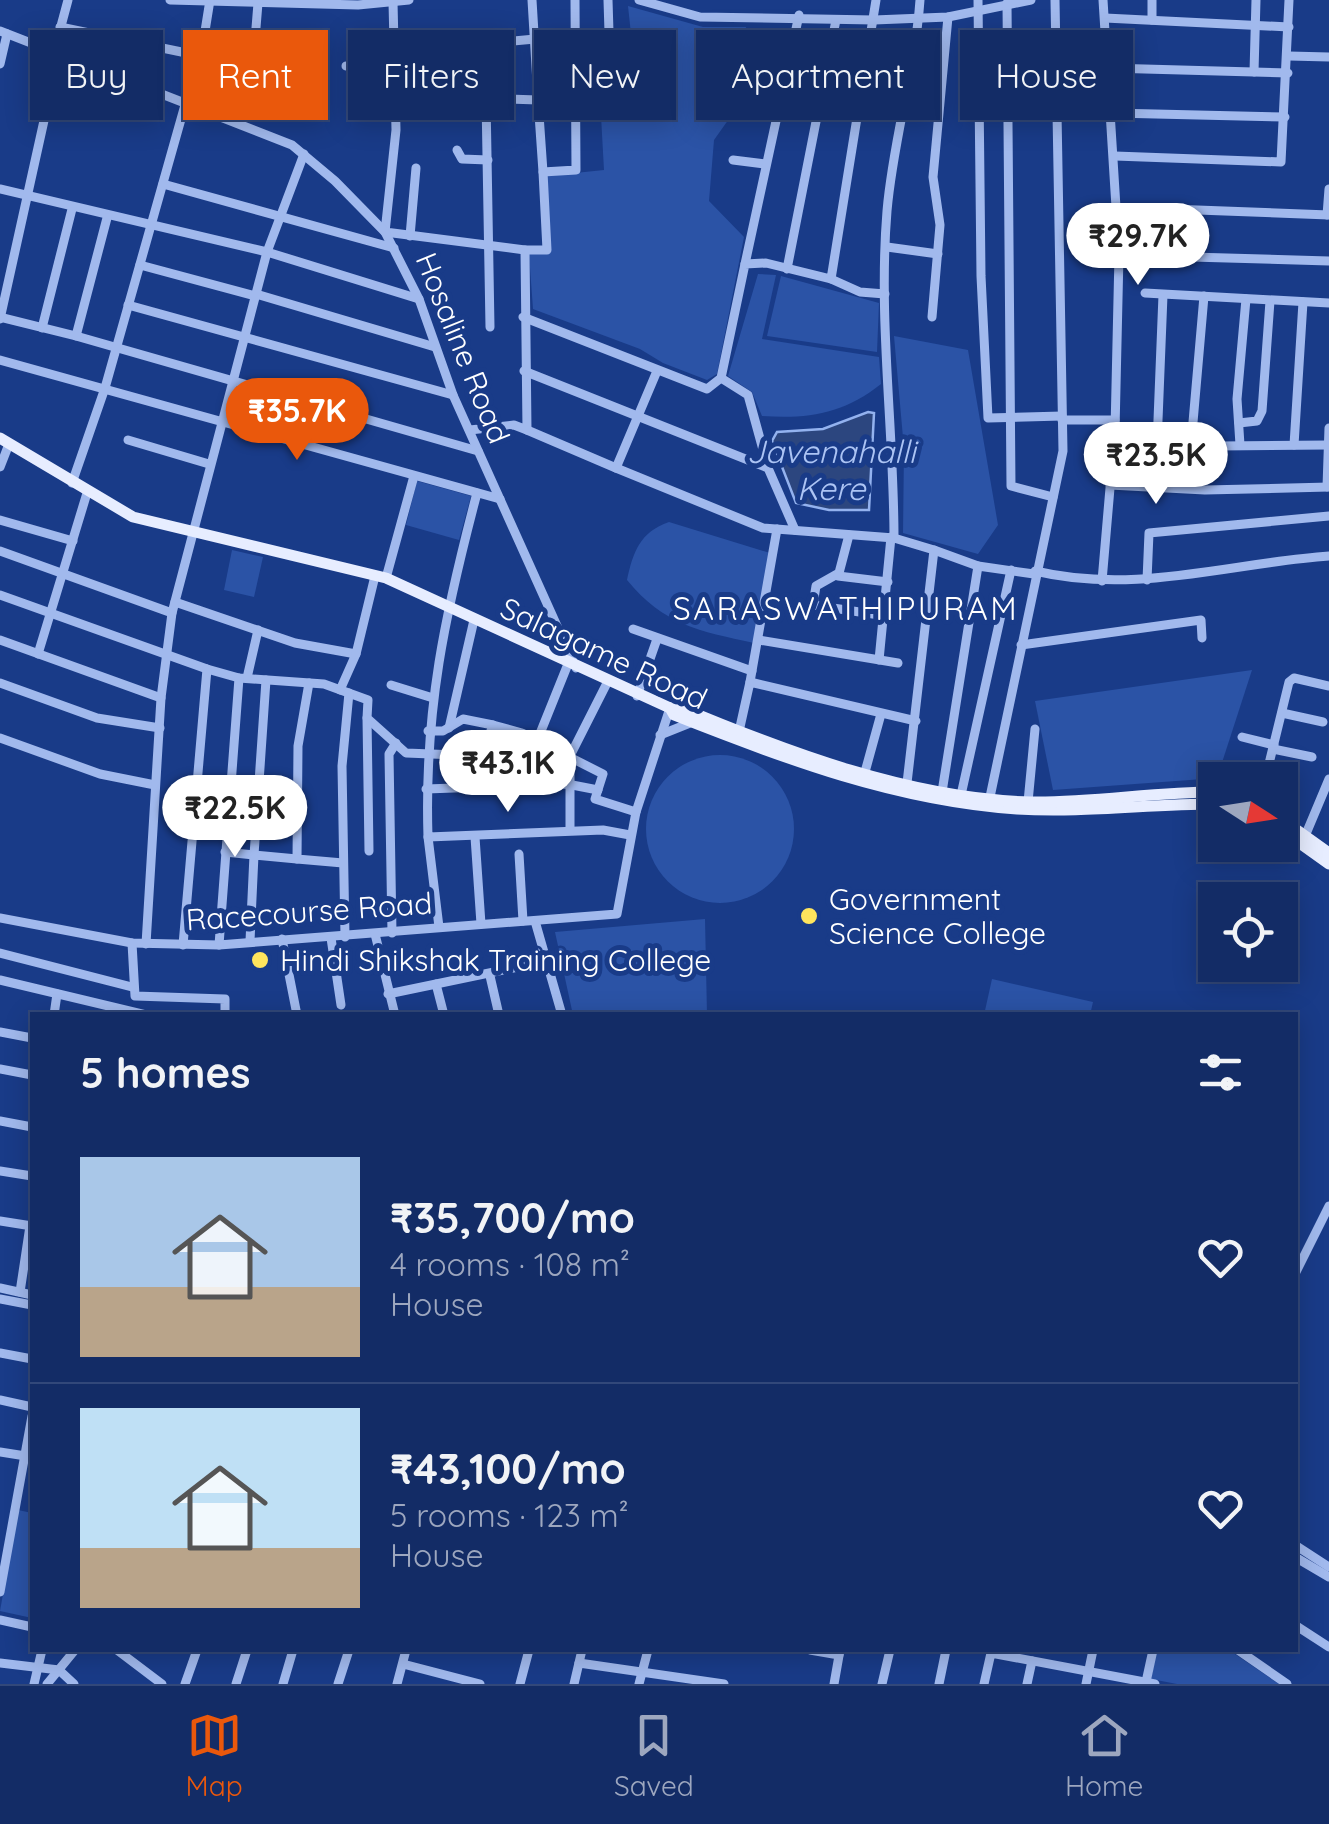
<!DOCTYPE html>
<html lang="en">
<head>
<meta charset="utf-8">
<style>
  body { margin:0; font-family:Quicksand,sans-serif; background:#20386f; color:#f1f3f6; height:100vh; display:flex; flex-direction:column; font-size:38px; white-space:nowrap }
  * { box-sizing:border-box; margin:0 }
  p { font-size:32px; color:#9da7bf }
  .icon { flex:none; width:55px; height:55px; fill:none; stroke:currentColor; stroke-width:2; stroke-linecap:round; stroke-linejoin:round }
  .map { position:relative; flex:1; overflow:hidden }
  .panel { position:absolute; left:30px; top:1012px; width:1268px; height:640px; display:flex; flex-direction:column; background:#132c66; border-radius:0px; box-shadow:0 5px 25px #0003,0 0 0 2px #32487a }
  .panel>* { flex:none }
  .banner { position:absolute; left:30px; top:30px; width:1270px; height:90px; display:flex; gap:20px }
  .needle { width:65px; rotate:102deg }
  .buttons { position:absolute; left:1198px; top:762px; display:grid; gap:20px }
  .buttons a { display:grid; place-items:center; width:100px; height:100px; border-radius:0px; background:#132c66; box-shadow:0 5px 25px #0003,0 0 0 2px #32487a; font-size:50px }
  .price { position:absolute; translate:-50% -85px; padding:0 22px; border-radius:35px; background:#fff; color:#222; font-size:32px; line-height:65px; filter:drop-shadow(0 2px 5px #0008) }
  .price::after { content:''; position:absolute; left:50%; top:60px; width:30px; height:22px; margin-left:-15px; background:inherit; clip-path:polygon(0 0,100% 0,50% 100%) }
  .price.selected { background:#ea580c; color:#fff }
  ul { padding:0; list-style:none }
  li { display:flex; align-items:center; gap:30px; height:250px; padding:0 50px }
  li+li { border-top:2px solid #32487a }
  li span { display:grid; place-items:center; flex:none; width:280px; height:200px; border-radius:0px; color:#555 }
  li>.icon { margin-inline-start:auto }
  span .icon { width:120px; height:120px; fill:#fffc; stroke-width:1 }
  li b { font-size:42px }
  h2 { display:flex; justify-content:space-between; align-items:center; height:120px; padding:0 50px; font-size:42px }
  .tag { padding:0 35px; border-radius:0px; background:#132c66; box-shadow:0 5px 25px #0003,0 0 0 2px #32487a; font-size:35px; line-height:90px }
  .tag.selected { background:#ea580c; color:#fff }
  .menu { display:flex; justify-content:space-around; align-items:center; height:140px; border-top:2px solid #32487a; background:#132c66; font-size:28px; color:#9da7bf }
  .menu a { display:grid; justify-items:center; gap:5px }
  .menu .selected { color:#ea580c }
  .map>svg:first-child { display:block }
  .green { fill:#2b53a6 }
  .water { fill:#2c467f; stroke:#93b2ef; stroke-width:2.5 }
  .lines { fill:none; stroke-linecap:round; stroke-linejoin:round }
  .minor { stroke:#a1b9ed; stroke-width:9 }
  .major { stroke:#e7edff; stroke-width:11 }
  .poi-dot { fill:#ffe55d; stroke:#193b88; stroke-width:4 }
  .labels { text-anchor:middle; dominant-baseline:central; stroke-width:10; stroke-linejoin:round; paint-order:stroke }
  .street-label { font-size:30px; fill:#fff; stroke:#193b88 }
  .poi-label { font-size:30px; fill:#fff; stroke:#193b88; text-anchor:start }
  .water-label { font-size:32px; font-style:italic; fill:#acc4f4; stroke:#193b88 }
  .neighbourhood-label { font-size:32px; letter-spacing:2.5px; fill:#fff; stroke:#193b88 }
</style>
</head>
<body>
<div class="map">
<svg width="1329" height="1684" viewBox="0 0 1329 1684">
  <rect width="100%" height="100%" fill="#193b88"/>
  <g class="green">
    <path d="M628,6L703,27H746L736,109L714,140L709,201L744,237L717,374L707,380L663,363L640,349L533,309L529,254L550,246L546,176L604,170L600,98L625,108L638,99Z"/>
    <path d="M758,274L776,275L762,339L879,357L881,384C843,414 809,419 762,416L752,392L728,376Z"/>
    <path d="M781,276L879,303L877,352L767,336Z"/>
    <path d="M894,336L968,350L998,525L978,554L903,533L904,449Z"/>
    <path d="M417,481L471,496L459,540L406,525Z"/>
    <path d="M669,522L770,553L754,643C699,631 664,625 627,580C633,552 640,532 669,522Z"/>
    <path d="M232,550L263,557L254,597L224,590Z"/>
    <path d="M1252,670L1217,778L1053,790L1035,701Z"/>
    <circle cx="720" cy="829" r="74"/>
    <path d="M705,919L707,1015H573L555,932Z"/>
    <path d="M992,979L1093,1002L1090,1015H984Z"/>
    <path d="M18,1510L32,1513V1618L0,1611Z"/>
    <path d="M1157,1650H1229L1279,1684H1177L1151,1679Z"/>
  </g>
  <path class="water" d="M868,412L874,413L869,510H829L796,503L772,441L777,432L823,429Z"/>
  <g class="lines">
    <g class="minor">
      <path d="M170,0L358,5L409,0"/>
      <path d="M608,0L611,96"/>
      <path d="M639,0L700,17L874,20L948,17L1031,0"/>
      <path d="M978,0L981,276L988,418L1062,416"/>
      <path d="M393,2L396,130L385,232L525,250"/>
      <path d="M1007,3L1011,486L1053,497"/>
      <path d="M1105,18L1289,27"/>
      <path d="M1152,20V0"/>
      <path d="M60,27L201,56L210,0"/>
      <path d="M0,31L292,145L335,181L385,232L419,299L453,395L576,668"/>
      <path d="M255,40L258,3"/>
      <path d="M54,52L68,0"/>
      <path d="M397,52L535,39"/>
      <path d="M1289,56L1329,57"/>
      <path d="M0,64L7,34"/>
      <path d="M346,66L397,70"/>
      <path d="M1108,68L1288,73"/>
      <path d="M1254,72L1256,0"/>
      <path d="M396,95L538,100L532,0"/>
      <path d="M486,99L490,327"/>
      <path d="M538,100L543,172"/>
      <path d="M190,107L201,56"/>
      <path d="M1113,113L1285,117"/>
      <path d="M457,150L462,159L488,160"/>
      <path d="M1115,156L1281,162L1289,0"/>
      <path d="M733,160L765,164"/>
      <path d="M163,184L394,248"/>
      <path d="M0,189L267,252L419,299"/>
      <path d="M1327,215L1329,189"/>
      <path d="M410,236L416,168"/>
      <path d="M887,247L938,254"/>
      <path d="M1143,254V208L1329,215"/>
      <path d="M1119,255L1329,261"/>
      <path d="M745,264L799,15"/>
      <path d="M140,265L255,296"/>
      <path d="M787,269L836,20"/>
      <path d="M831,279L860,292L885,294"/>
      <path d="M1145,293L1329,303"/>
      <path d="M256,294L435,347"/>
      <path d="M128,305L453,395"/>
      <path d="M0,317L76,336L107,218"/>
      <path d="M523,317L707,389L721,378L745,264L766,263L831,279L876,0"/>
      <path d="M932,317L940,225L933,177L948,17"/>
      <path d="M0,319L59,53"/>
      <path d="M42,328L72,209"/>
      <path d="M76,336L478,451"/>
      <path d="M0,360L500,499"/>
      <path d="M524,371L768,468L795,530"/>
      <path d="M657,371L616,468L763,528L894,538"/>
      <path d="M721,378L748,395L768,468"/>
      <path d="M1062,420H1115"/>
      <path d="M1239,423L1257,421L1262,411L1270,301"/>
      <path d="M470,430L514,425L527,430L525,250H547L543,172L576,170L575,0"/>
      <path d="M527,430L616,468"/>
      <path d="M128,440L209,464"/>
      <path d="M1157,445L1163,295"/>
      <path d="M1191,445L1204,296"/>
      <path d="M1240,445L1237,399L1246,299"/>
      <path d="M1294,445L1303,302"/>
      <path d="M1113,447L1327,445"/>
      <path d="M0,467L9,444"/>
      <path d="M72,483L105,388L185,105"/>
      <path d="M1110,485L1205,490L1329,487"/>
      <path d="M1327,487L1329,428"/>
      <path d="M477,493C445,614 424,710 428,837L603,830L630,835"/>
      <path d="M0,520L73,541"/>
      <path d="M849,535L839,573L816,586L813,605L886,616"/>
      <path d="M934,550L978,566"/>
      <path d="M0,551L172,613"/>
      <path d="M1035,571C1136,595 1229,563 1329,556"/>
      <path d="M838,576L888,582"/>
      <path d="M386,578L414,476"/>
      <path d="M1147,580L1149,533L1329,516"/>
      <path d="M1102,581L1115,430L1119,255L1103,0"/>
      <path d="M0,595L207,669L239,678L324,684L368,700L367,718L406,753L482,756L493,725L522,733L603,774L595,799L636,812"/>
      <path d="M175,602L295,643L356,654L340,690"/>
      <path d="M633,629L752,671"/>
      <path d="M0,640L161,698"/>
      <path d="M759,640L898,663"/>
      <path d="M1021,645L1201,620L1202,638"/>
      <path d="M38,654L87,493"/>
      <path d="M356,654L375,576"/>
      <path d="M879,660L891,537"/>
      <path d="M247,678L258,630"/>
      <path d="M750,682L777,529"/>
      <path d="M0,683L97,718L160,728"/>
      <path d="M309,683L298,746L297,859L343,863"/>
      <path d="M391,685L433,698"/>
      <path d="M637,696L657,639"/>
      <path d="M1282,713L1323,722"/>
      <path d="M367,718L369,851"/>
      <path d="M449,728L474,620"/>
      <path d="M428,731H443L463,719L493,725"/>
      <path d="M660,735L690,723"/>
      <path d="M738,736L750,682L916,721"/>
      <path d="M1242,737L1274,745"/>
      <path d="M0,738L100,774L155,785"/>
      <path d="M1273,749L1312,757"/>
      <path d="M865,772L881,714"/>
      <path d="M1265,780L1289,682L1294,678L1329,686"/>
      <path d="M907,783L934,550L894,538C894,429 878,320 887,211C893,140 915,71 920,0"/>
      <path d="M526,785L537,741L568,664"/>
      <path d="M426,789L567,784L598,790"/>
      <path d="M942,792L978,566L1034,574"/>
      <path d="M961,795L1011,570"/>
      <path d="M990,797L1063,451L1055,0"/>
      <path d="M1028,802L1035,729"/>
      <path d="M570,830V756L607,683"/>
      <path d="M428,837L439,927"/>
      <path d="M475,837L481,924"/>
      <path d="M1303,841L1329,779"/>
      <path d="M225,852L254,855L266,680"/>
      <path d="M519,854L523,921"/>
      <path d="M0,918L132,943L219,945L617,914L636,812L670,708"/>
      <path d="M535,921L562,1015"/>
      <path d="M392,933L389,754L396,743"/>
      <path d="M375,934L395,1015"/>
      <path d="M345,937L342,766L349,693"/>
      <path d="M331,938L341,1005"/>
      <path d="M282,939L297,1015"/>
      <path d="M250,941L254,855L297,859"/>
      <path d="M132,943L135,996L225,999V1015"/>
      <path d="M146,944L161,698L172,613L267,252L304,154"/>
      <path d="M183,945L207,669"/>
      <path d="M219,945L239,678"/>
      <path d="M0,953L132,987"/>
      <path d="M490,976L499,1015"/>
      <path d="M0,980L146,1015"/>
      <path d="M436,984L444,1015"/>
      <path d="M388,994L547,961"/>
      <path d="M54,1015L57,994"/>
      <path d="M0,1032L32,1038"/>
      <path d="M0,1069L32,1075"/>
      <path d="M0,1121L32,1127"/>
      <path d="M0,1171L32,1176"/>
      <path d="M0,1221L32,1226"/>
      <path d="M1295,1274L1329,1206"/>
      <path d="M0,1288L32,1295"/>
      <path d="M20,1292L30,1226"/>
      <path d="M0,1299L32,1305"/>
      <path d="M0,1353L32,1359"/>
      <path d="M0,1400L32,1407"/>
      <path d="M0,1452L32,1457"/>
      <path d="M1295,1545L1329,1567"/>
      <path d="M1295,1557L1329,1577"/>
      <path d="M0,1592L32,1416"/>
      <path d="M0,1620L32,1627"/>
      <path d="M1295,1625L1329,1647"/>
      <path d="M117,1650L162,1684"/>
      <path d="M810,1650L839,1655"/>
      <path d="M1238,1650L1287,1684"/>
      <path d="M0,1663L59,1670"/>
      <path d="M579,1663L724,1684"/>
      <path d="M403,1664L480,1684"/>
      <path d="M59,1670L74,1684"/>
      <path d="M1146,1682L1153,1650"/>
      <path d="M34,1684L42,1650"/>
      <path d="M47,1684L75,1650"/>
      <path d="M185,1684L197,1650"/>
      <path d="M236,1684L247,1650"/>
      <path d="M283,1684L293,1650"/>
      <path d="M338,1684L349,1650"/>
      <path d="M397,1684L406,1650"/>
      <path d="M520,1684L529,1650"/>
      <path d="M574,1684L582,1650"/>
      <path d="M639,1684L648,1650"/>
      <path d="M834,1684L840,1650"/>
      <path d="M882,1684L890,1650"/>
      <path d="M939,1684L946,1650"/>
      <path d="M984,1684L991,1653L1155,1684"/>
      <path d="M1027,1684L1032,1661"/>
      <path d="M1086,1684L1093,1650"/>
    </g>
    <g class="major">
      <path d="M0,438L133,517L386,578L670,708L674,715C785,759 897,801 1017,809C1083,813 1149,804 1215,804"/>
      <path d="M670,708L677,706C787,752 910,799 1031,802C1093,803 1153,792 1215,792"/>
      <path d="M1280,818L1329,853"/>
      <path d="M1280,829L1329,864"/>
    </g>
  </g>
  <g class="poi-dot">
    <circle cx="809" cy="916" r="10"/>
    <circle cx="260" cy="960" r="10"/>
  </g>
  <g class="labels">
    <g class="street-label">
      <text transform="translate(463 348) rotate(68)">Hosaline Road</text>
      <text transform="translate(604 653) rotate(25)">Salagame Road</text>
      <text transform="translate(309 911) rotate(-4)">Racecourse Road</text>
    </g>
    <g class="poi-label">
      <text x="829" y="899">Government<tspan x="829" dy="34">Science College</tspan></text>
      <text x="280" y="960">Hindi Shikshak Training College</text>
    </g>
    <g class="water-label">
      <text x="831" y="451">Javenahalli<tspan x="831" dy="37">Kere</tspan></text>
    </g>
    <g class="neighbourhood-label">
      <text x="846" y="608">SARASWATHIPURAM</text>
    </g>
  </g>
</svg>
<div class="buttons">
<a><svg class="needle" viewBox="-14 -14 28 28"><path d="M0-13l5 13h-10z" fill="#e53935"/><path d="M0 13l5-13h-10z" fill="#9da7bf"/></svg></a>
<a><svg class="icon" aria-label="locate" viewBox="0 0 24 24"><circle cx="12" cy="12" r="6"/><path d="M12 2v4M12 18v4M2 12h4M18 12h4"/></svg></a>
</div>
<b class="price" style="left:1138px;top:288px">₹29.7K</b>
<b class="price selected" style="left:297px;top:463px">₹35.7K</b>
<b class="price" style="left:1156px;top:507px">₹23.5K</b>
<b class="price" style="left:508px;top:815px">₹43.1K</b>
<b class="price" style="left:235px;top:860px">₹22.5K</b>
<div class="banner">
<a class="tag">Buy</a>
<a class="tag selected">Rent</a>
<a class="tag">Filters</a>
<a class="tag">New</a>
<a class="tag">Apartment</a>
<a class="tag">House</a>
</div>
<section class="panel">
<h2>5 homes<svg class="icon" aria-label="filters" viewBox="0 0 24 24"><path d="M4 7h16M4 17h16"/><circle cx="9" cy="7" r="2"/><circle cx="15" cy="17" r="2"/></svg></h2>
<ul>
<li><span style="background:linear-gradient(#a9c7e8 65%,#b9a48a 0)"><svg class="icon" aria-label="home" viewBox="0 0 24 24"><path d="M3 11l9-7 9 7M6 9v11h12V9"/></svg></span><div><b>₹35,700/mo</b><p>4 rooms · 108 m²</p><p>House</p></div><svg class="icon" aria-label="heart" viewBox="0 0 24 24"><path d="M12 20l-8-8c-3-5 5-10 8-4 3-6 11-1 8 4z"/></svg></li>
<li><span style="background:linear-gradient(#bfe0f5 70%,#b9a48a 0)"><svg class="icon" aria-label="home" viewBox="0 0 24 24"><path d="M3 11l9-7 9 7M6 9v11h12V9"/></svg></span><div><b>₹43,100/mo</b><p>5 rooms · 123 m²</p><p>House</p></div><svg class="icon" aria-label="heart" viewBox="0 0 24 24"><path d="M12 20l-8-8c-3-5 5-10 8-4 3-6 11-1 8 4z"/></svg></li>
</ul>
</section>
</div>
<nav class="menu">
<a class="selected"><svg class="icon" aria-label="map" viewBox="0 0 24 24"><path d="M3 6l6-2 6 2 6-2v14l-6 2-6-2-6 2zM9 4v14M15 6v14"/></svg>Map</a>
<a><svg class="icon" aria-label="saved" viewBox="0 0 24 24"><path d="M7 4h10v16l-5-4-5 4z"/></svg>Saved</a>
<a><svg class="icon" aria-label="home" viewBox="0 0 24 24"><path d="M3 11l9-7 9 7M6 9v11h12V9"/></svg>Home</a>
</nav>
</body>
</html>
